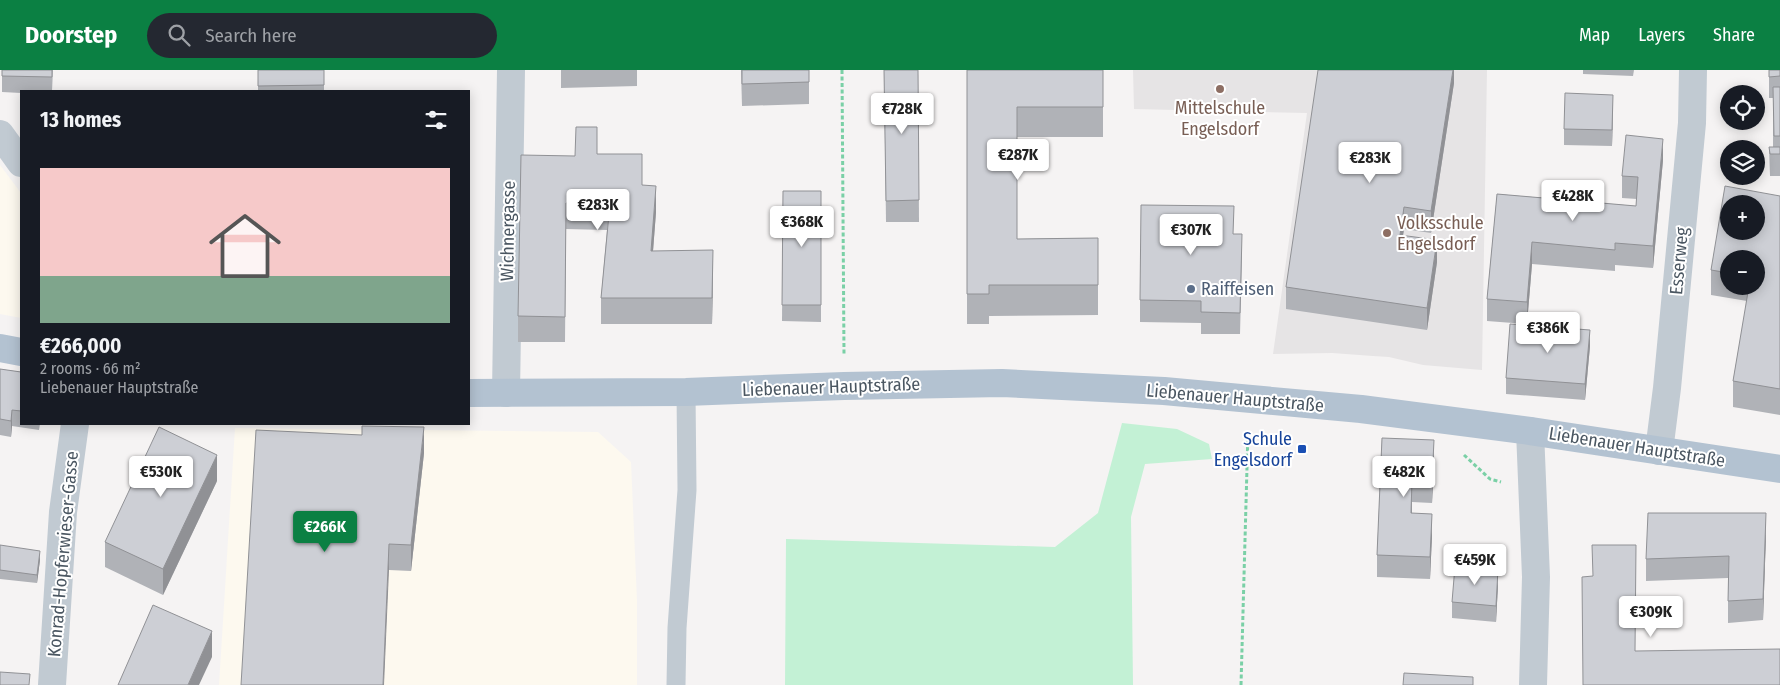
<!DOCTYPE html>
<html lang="en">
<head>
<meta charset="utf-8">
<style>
  body { margin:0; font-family:"Fira Sans Condensed",sans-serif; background:#242831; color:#f1f3f6; height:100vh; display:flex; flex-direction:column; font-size:19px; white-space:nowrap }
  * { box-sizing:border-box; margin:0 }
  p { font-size:16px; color:#9ea1a6 }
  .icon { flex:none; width:28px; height:28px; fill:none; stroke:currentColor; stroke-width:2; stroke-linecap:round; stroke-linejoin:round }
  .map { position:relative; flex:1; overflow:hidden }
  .side { position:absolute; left:20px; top:20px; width:450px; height:335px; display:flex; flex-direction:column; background:#171b24; border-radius:0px; box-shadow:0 2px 12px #0003 }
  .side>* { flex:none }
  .fabs { position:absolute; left:1720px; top:15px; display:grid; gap:10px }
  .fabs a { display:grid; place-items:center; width:45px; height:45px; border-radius:50%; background:#171b24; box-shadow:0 2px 12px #0003; font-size:25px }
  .price { position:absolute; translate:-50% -42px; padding:0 11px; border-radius:5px; background:#fff; color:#222; font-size:16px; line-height:32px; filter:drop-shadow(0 1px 2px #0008) }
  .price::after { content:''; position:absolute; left:50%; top:30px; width:15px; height:11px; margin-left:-8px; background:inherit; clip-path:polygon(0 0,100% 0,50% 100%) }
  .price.current { background:#0b8043; color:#fff }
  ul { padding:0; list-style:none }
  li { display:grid; align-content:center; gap:10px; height:265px; padding:0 20px }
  li span { display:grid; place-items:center; height:155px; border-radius:0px; color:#555 }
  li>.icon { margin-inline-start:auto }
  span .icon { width:90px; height:90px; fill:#fffc; stroke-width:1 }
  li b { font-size:21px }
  h2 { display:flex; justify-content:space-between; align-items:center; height:60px; padding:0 20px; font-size:21px }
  header { display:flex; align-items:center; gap:30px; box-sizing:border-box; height:70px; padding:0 25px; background:#0b8043; color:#fff }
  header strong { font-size:24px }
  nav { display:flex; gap:28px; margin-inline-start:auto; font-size:18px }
  .search { width:350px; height:45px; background:#242831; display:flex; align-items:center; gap:12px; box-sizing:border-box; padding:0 18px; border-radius:28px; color:#9ea1a6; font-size:19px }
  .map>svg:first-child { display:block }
  .commercial { fill:#fdf9ef }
  .education { fill:#e6e4e5 }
  .green { fill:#c3f1d5 }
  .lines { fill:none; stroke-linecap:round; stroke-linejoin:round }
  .path { stroke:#7ad0a6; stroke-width:3; stroke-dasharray:4 2.5; stroke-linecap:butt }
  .service { stroke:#c1cad2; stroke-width:19 }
  .minor { stroke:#c1cad2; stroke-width:28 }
  .primary { stroke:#b3c2d1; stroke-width:28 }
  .wall { fill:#b0b2b7; fill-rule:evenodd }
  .shaded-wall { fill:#909195 }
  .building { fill:#cdcfd5; stroke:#909195; fill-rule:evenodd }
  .education-dot { fill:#8d6e63; stroke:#fff; stroke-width:2 }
  .service-dot { fill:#5c6f8a; stroke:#fff; stroke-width:2 }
  .transit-dot { fill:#1a4fb4; stroke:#fff; stroke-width:2 }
  .labels { text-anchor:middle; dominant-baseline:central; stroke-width:4; stroke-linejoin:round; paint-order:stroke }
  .education-label { font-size:18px; fill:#785e54; stroke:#fff }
  .street-label { font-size:18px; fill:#4a5661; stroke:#fff }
  .service-label { font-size:18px; fill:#4e5e75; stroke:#fff; text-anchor:start }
  .transit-label { font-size:18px; fill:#164399; stroke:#fff; text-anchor:end }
</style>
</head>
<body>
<header>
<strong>Doorstep</strong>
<div class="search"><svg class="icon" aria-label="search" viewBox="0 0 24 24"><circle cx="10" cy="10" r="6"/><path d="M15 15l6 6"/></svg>Search here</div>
<nav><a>Map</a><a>Layers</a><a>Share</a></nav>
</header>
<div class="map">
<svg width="1780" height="615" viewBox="0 0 1780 615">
  <rect width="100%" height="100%" fill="#f5f3f3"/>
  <g class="commercial">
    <path d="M0,95L21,123V248L0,244Z"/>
    <path d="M235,358L598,362L631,392L637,531V615H219Z"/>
  </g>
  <path class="education" d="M1133,0H1487L1482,300L1423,295L1389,287L1373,286L1332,283L1273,284L1307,43L1134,39Z"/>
  <path class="green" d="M1122,353L1177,359L1209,374L1212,389L1145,394L1131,447L1133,615H785L786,469L1055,477L1098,443Z"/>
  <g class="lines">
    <g class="path">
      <path d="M842,0L844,284"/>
      <path d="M1464,385L1490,409L1501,412"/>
      <path d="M1241,615L1248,361"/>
    </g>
    <path class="service" d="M676,615L677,558L687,420L686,322"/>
    <g class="minor">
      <path d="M0,64L21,93"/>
      <path d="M506,323L511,0"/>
      <path d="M1530,361L1536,507L1533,615"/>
      <path d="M1659,381L1667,318L1692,53L1693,0"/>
      <path d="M52,615L63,442L75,354"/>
    </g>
    <g class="primary">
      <path d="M0,278L21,282"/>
      <path d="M469,323L686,322L844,316L1002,313L1164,321L1361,339L1530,361L1780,399"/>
    </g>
  </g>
  <g class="wall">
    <path d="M2,0H53L52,21H21V23L2,22Z"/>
    <rect x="258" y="0" width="66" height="21"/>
    <path d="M561,0H637V16L561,18Z"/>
    <path d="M741,0H809V34L742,36Z"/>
    <path d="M884,0H918L919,152H886Z"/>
    <path d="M967,0H1103V67H1017V169L1098,168V245L989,246V254H967Z"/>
    <path d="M1454,0V13L1431,163L1404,159L1403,165L1437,192L1427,260L1286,239V217Z"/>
    <path d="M1583,0H1634L1633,6L1583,4Z"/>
    <path d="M1769,0H1780V106H1770L1769,77H1773V28H1769Z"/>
    <path d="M1613,41L1612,76L1564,75V59Z"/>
    <path d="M597,84L642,115L656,142L653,181L713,206L712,254H601V228L607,160L566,159L565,272H518V246L575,86Z"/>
    <path d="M1663,90L1653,198L1615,195V201L1532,194L1527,254L1487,251V229L1497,124L1636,136L1637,129L1622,128V106Z"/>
    <path d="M783,121H821V252L782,251Z"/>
    <path d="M1780,126V345L1733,337V311L1747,231L1711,225V200ZM1729,189H1756V216H1729Z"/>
    <path d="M1234,164L1242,186L1240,264H1201V253L1140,252V230Z"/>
    <path d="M1590,276L1585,330L1506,324V308Z"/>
    <path d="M0,299L21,302V354H40L39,360L12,356L11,367L0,365Z"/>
    <path d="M362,356L424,383L411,501L389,500L362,365Z"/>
    <path d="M1382,368L1434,392L1432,433L1412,432V443L1432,466L1430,509L1377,507V485Z"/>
    <path d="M217,411L163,525L105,497V472Z"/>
    <path d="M1766,465L1763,550L1728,553V508L1646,511V489Z"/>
    <path d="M0,475L40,490L37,513L0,509Z"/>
    <path d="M1498,515L1496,552L1452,548V532Z"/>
  </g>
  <g class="shaded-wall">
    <path d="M1453,0H1454V13L1431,163V141Z"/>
    <path d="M1613,25V41L1612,76V60Z"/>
    <path d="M1663,69V90L1653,198V176Z"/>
    <path d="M656,116V142L651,207V181Z"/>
    <path d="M1404,137V159L1400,186V165Z"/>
    <path d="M1437,170V192L1427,260V238Z"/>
    <path d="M1532,172V194L1527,254V232Z"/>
    <path d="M713,180V206L712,254V228Z"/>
    <path d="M1590,260V276L1585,330V314Z"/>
    <path d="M12,340V356L11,367V351Z"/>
    <path d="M424,357V383L411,501V475Z"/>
    <path d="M1434,370V392L1432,433V411Z"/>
    <path d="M217,385V411L163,525V499Z"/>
    <path d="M1412,410V432L1411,465V443Z"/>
    <path d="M1766,443V465L1763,550V529Z"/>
    <path d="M1432,444V466L1430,509V487Z"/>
    <path d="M389,474V500L384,615H383Z"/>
    <path d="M40,481V490L37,513V505Z"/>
    <path d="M1498,499V515L1496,552V536Z"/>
    <path d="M212,561V587L199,615H188Z"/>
  </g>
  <g class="building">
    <path d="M2,0H52V7L2,6Z"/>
    <path d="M258,0H324V15L258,16Z"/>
    <path d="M742,0H809V12L742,14Z"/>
    <path d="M884,0H918L919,130L886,131Z"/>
    <path d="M967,0H1103V37H1017V169L1098,168V215H989V224H967Z"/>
    <path d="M1318,0H1453L1431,141L1404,137L1400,165L1437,170L1427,238L1286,217Z"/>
    <path d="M1769,0H1780V6L1769,7Z"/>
    <path d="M1773,17H1780V66H1774Z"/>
    <path d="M1565,23L1613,25L1612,60L1564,59Z"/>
    <path d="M576,57H597V84H642V115L656,116L651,181L713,180L712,228H601L610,134L566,133L565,247L518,246L521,85L575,86Z"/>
    <path d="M1626,65L1663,69L1653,176L1615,173V180L1532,172L1527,232L1487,229L1497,124L1636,136L1638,107L1622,106Z"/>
    <path d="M1769,77H1780V84H1770Z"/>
    <path d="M1725,116L1780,126V319L1733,311L1749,216H1756V189H1729V203L1711,200ZM1729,134H1756V161H1729Z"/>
    <path d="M783,121H821V235H782Z"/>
    <path d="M1141,135L1234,136L1233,164H1242L1240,243L1201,242V231L1140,230Z"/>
    <path d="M1510,254L1590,260L1585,314L1506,308Z"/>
    <path d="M0,299L21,302V341L12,340L11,351L0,349Z"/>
    <path d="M362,356L424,357L411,475L389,474L383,615H241L256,360L362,365Z"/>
    <path d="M159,357L217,385L163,499L105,472Z"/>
    <path d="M1382,368L1434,370L1432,411L1412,410L1411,443L1432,444L1430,487L1377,485Z"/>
    <path d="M1648,443H1766L1763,529L1728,531L1729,486L1646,489Z"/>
    <path d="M0,475L40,481L37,505L0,500Z"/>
    <path d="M1592,475H1636L1635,581L1780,579V615H1583L1582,507L1593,506Z"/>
    <path d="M1455,496L1498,499L1496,536L1452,532Z"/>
    <path d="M153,535L212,561L188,615H118Z"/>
    <path d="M0,602L30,604L29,615H0Z"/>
    <path d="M1404,603L1473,607V615H1403Z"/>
  </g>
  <g class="education-dot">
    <circle cx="1220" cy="19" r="5"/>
    <circle cx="1387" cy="163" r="5"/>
  </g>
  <circle class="service-dot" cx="1191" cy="219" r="5"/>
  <rect class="transit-dot" x="1297" y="374" width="10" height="10" rx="2.5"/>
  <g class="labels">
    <g class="education-label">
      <text x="1220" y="38">Mittelschule<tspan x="1220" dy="21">Engelsdorf</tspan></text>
      <text x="1397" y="153" text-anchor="start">Volksschule<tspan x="1397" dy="21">Engelsdorf</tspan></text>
    </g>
    <g class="street-label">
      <text transform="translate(508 161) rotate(-89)">Wichnergasse</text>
      <text transform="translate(1679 191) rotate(-85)">Esserweg</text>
      <text transform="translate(831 317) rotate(-2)">Liebenauer Hauptstraße</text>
      <text transform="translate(1235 328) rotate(5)">Liebenauer Hauptstraße</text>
      <text transform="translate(1637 377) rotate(9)">Liebenauer Hauptstraße</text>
      <text transform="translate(63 484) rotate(-85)">Konrad-Hopferwieser-Gasse</text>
    </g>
    <g class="service-label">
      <text x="1201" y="219">Raiffeisen</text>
    </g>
    <g class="transit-label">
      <text x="1292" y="369">Schule<tspan x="1292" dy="21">Engelsdorf</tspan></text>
    </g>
  </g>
</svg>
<div class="fabs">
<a><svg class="icon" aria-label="locate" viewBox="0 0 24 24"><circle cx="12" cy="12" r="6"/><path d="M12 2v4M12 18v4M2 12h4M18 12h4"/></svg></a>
<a><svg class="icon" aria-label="layers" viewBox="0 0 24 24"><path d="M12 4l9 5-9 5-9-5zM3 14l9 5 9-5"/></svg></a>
<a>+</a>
<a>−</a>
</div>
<b class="price" style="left:902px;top:65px">€728K</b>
<b class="price" style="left:1018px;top:111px">€287K</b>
<b class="price" style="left:1370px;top:114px">€283K</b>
<b class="price" style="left:1573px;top:152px">€428K</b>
<b class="price" style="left:598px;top:161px">€283K</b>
<b class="price" style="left:802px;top:178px">€368K</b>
<b class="price" style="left:1191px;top:186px">€307K</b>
<b class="price" style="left:1548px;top:284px">€386K</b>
<b class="price" style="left:161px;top:428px">€530K</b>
<b class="price" style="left:1404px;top:428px">€482K</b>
<b class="price current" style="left:325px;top:483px">€266K</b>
<b class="price" style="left:1475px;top:516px">€459K</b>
<b class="price" style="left:1651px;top:568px">€309K</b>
<section class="side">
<h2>13 homes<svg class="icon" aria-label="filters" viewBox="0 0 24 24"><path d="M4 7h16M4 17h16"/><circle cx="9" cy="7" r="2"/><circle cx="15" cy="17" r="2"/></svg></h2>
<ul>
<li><span style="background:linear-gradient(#f6c9c9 70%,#7fa58c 0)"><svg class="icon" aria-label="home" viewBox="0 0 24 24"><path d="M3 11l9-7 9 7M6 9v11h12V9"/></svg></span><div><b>€266,000</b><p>2 rooms · 66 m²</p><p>Liebenauer Hauptstraße</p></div></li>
</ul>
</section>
</div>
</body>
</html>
